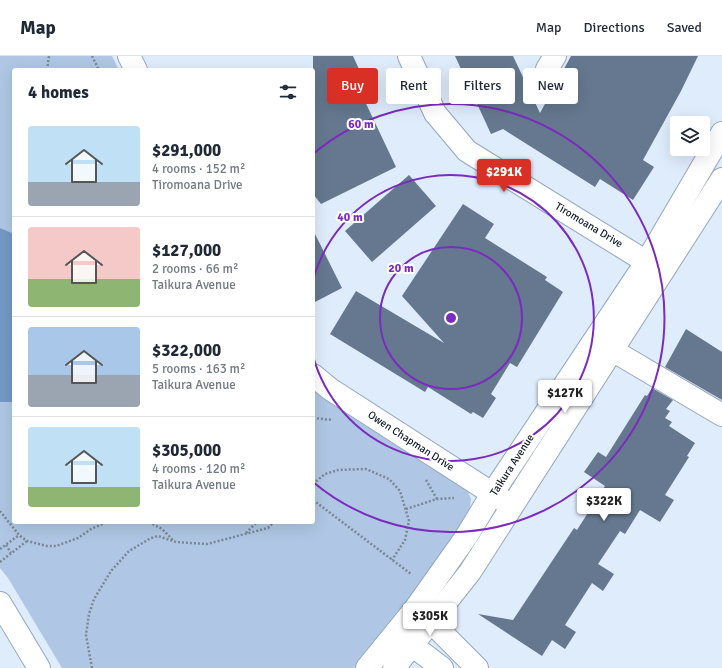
<!DOCTYPE html>
<html lang="en">
<head>
<meta charset="utf-8">
<style>
  body { margin:0; font-family:Signika,sans-serif; background:#f2f2f3; color:#1f2937; height:100vh; display:flex; flex-direction:column; font-size:15px; white-space:nowrap }
  * { box-sizing:border-box; margin:0 }
  p { font-size:13px; color:#747a83 }
  .icon { flex:none; width:22px; height:22px; fill:none; stroke:currentColor; stroke-width:2; stroke-linecap:round; stroke-linejoin:round }
  .map { position:relative; flex:1; overflow:hidden }
  .details { position:absolute; left:12px; top:12px; width:303px; height:456px; display:flex; flex-direction:column; background:#fff; border-radius:4px; box-shadow:0 4px 16px #0002 }
  .details>* { flex:none }
  .banner { position:absolute; left:327px; top:12px; width:335px; height:36px; display:flex; gap:8px }
  .controls { position:absolute; left:670px; top:60px; display:grid; gap:8px }
  .controls a { display:grid; place-items:center; width:40px; height:40px; border-radius:4px; background:#fff; box-shadow:0 4px 16px #0002; font-size:20px }
  .price { position:absolute; translate:-50% -34px; padding:0 9px; border-radius:4px; background:#fff; color:#222; font-size:13px; line-height:26px; filter:drop-shadow(0 1px 2px #0008) }
  .price::after { content:''; position:absolute; left:50%; top:24px; width:12px; height:9px; margin-left:-6px; background:inherit; clip-path:polygon(0 0,100% 0,50% 100%) }
  .price.selected { background:#d93025; color:#fff }
  ul { padding:0; list-style:none }
  li { display:flex; align-items:center; gap:12px; height:100px; padding:0 16px }
  li+li { border-top:1px solid #e0e1e3 }
  li span { display:grid; place-items:center; flex:none; width:112px; height:80px; border-radius:4px; color:#555 }
  li>.icon { margin-inline-start:auto }
  span .icon { width:48px; height:48px; fill:#fffc; stroke-width:1 }
  li b { font-size:17px }
  h2 { display:flex; justify-content:space-between; align-items:center; height:48px; padding:0 16px; font-size:17px }
  .tag { padding:0 14px; border-radius:4px; background:#fff; box-shadow:0 4px 16px #0002; font-size:14px; line-height:36px }
  .tag.selected { background:#d93025; color:#fff }
  header { display:flex; align-items:center; gap:24px; box-sizing:border-box; height:56px; padding:0 20px; background:#fff; border-bottom:1px solid #e0e1e3 }
  header strong { font-size:19px }
  nav { display:flex; gap:22px; margin-inline-start:auto; font-size:14px }
  .map>svg:first-child { display:block }
  .green { fill:#afc7e4 }
  .water { fill:#7399c5 }
  .building { fill:#65788f }
  .lines { fill:none; stroke-linecap:round; stroke-linejoin:round }
  .minor-casing { stroke:#93a7c0; stroke-width:24 }
  .path { stroke:#7c8793; stroke-width:2.5; stroke-dasharray:2 2; stroke-linecap:butt }
  .minor { stroke:#fff; stroke-width:22 }
  .ring { fill:none; stroke:#7b2cbf; stroke-width:2 }
  .labels { text-anchor:middle; dominant-baseline:central; stroke-width:4; stroke-linejoin:round; paint-order:stroke }
  .street-label { font-size:11px; fill:#141c25; stroke:#fff }
  .centre { fill:#7b2cbf; stroke:#fff; stroke-width:2 }
  .ring-label { font-size:12px; text-anchor:middle; font-weight:bold; fill:#7b2cbf; stroke:#fff; stroke-width:4; stroke-linejoin:round; paint-order:stroke }
</style>
</head>
<body>
<header>
<strong>Map</strong>
<nav><a>Map</a><a>Directions</a><a>Saved</a></nav>
</header>
<div class="map">
<svg width="722" height="612" viewBox="0 0 722 612">
  <rect width="100%" height="100%" fill="#dfecfc"/>
  <path class="green" d="M0,0H112L119,14H14V466H313V328L466,431L471,443L469,461L370,595L354,612H62L8,522L0,512Z"/>
  <path class="water" d="M0,172L14,178V346H0Z"/>
  <g class="building">
    <path d="M313,0H353L368,33L361,37L396,111L321,148L313,138Z"/>
    <path d="M455,0H513L540,57L571,0H698L681,35L643,104L654,111L633,144L600,123L595,131L503,73L491,78Z"/>
    <path d="M409,119L436,150L372,206L345,175Z"/>
    <path d="M463,148L494,168L485,182L547,221L545,224L563,236L517,311L510,307L491,338L496,342L483,362L473,356L471,358L428,331L425,336L330,278L356,235L444,287L402,240Z"/>
    <path d="M313,174L342,232L313,247Z"/>
    <path d="M686,273L722,296V344L665,311Z"/>
    <path d="M652,332L673,344L666,353L670,355L665,362L672,366L669,370L695,387L687,400L689,401L665,439L674,444L660,466L640,454L625,478L620,475L598,508L614,518L603,535L592,527L565,569L576,576L565,593L552,584L542,600L478,558L513,564L574,472L577,474L605,430L584,416L598,396L606,401L645,339L647,340Z"/>
  </g>
  <g class="lines">
    <defs>
      <g id="minor">
        <path d="M129,0L136,14"/>
        <path d="M409,0L435,57L467,95L658,213"/>
        <path d="M547,13L555,0"/>
        <path d="M612,294L722,359"/>
        <path d="M313,319L330,333L504,445"/>
        <path d="M0,547L39,612"/>
        <path d="M419,556L430,565L477,612"/>
        <path d="M400,580L442,612"/>
        <path d="M367,612L415,553L466,481L492,438L647,205L722,77"/>
        <path d="M394,612L470,516L722,123"/>
      </g>
    </defs>
    <use href="#minor" class="minor-casing"/>
    <g class="path">
      <path d="M92,0L99,14"/>
      <path d="M47,14L49,0"/>
      <path d="M313,362L333,364"/>
      <path d="M426,424L437,443"/>
      <path d="M313,428L325,418L338,414L366,413L389,423L400,435L409,465L405,484L392,504"/>
      <path d="M313,444L411,518"/>
      <path d="M406,453L437,443L454,442"/>
      <path d="M0,455L19,479L27,485L47,490H56L78,482L91,473L107,466"/>
      <path d="M149,466L162,473L174,485"/>
      <path d="M246,477L257,466"/>
      <path d="M6,489L11,497"/>
      <path d="M0,493L19,479"/>
      <path d="M0,506L27,485"/>
      <path d="M92,612L86,579L89,558L94,543L111,515L129,495L151,482L158,480L176,486L207,488L268,472L274,466"/>
    </g>
    <use href="#minor" class="minor"/>
  </g>
  <g class="ring">
    <circle cx="451" cy="262" r="71"/>
    <path d="M313 224A143 143 0 1 1 313 300"/>
    <path d="M313 98A214 214 0 1 1 313 426"/>
  </g>
  <g class="labels">
    <g class="street-label">
      <text transform="translate(589 169) rotate(31)">Tiromoana Drive</text>
      <text transform="translate(411 385) rotate(33)">Owen Chapman Drive</text>
      <text transform="translate(512 409) rotate(-57)">Taikura Avenue</text>
    </g>
  </g>
  <circle cx="451" cy="262" r="6" class="centre"/>
  <g class="ring-label">
    <text x="361" y="72">60 m</text>
    <text x="350" y="165">40 m</text>
    <text x="401" y="216">20 m</text>
  </g>
</svg>
<div class="controls">
<a><svg class="icon" aria-label="layers" viewBox="0 0 24 24"><path d="M12 4l9 5-9 5-9-5zM3 14l9 5 9-5"/></svg></a>
</div>
<b class="price selected" style="left:504px;top:137px">$291K</b>
<b class="price" style="left:565px;top:358px">$127K</b>
<b class="price" style="left:604px;top:466px">$322K</b>
<b class="price" style="left:430px;top:581px">$305K</b>
<div class="banner">
<a class="tag selected">Buy</a>
<a class="tag">Rent</a>
<a class="tag">Filters</a>
<a class="tag">New</a>
</div>
<section class="details">
<h2>4 homes<svg class="icon" aria-label="filters" viewBox="0 0 24 24"><path d="M4 7h16M4 17h16"/><circle cx="9" cy="7" r="2"/><circle cx="15" cy="17" r="2"/></svg></h2>
<ul>
<li><span style="background:linear-gradient(#bfe0f5 70%,#9aa5b1 0)"><svg class="icon" aria-label="home" viewBox="0 0 24 24"><path d="M3 11l9-7 9 7M6 9v11h12V9"/></svg></span><div><b>$291,000</b><p>4 rooms · 152 m²</p><p>Tiromoana Drive</p></div></li>
<li><span style="background:linear-gradient(#f6c9c9 65%,#8fb573 0)"><svg class="icon" aria-label="home" viewBox="0 0 24 24"><path d="M3 11l9-7 9 7M6 9v11h12V9"/></svg></span><div><b>$127,000</b><p>2 rooms · 66 m²</p><p>Taikura Avenue</p></div></li>
<li><span style="background:linear-gradient(#a9c7e8 60%,#9aa5b1 0)"><svg class="icon" aria-label="home" viewBox="0 0 24 24"><path d="M3 11l9-7 9 7M6 9v11h12V9"/></svg></span><div><b>$322,000</b><p>5 rooms · 163 m²</p><p>Taikura Avenue</p></div></li>
<li><span style="background:linear-gradient(#bfe0f5 75%,#8fb573 0)"><svg class="icon" aria-label="home" viewBox="0 0 24 24"><path d="M3 11l9-7 9 7M6 9v11h12V9"/></svg></span><div><b>$305,000</b><p>4 rooms · 120 m²</p><p>Taikura Avenue</p></div></li>
</ul>
</section>
</div>
</body>
</html>
